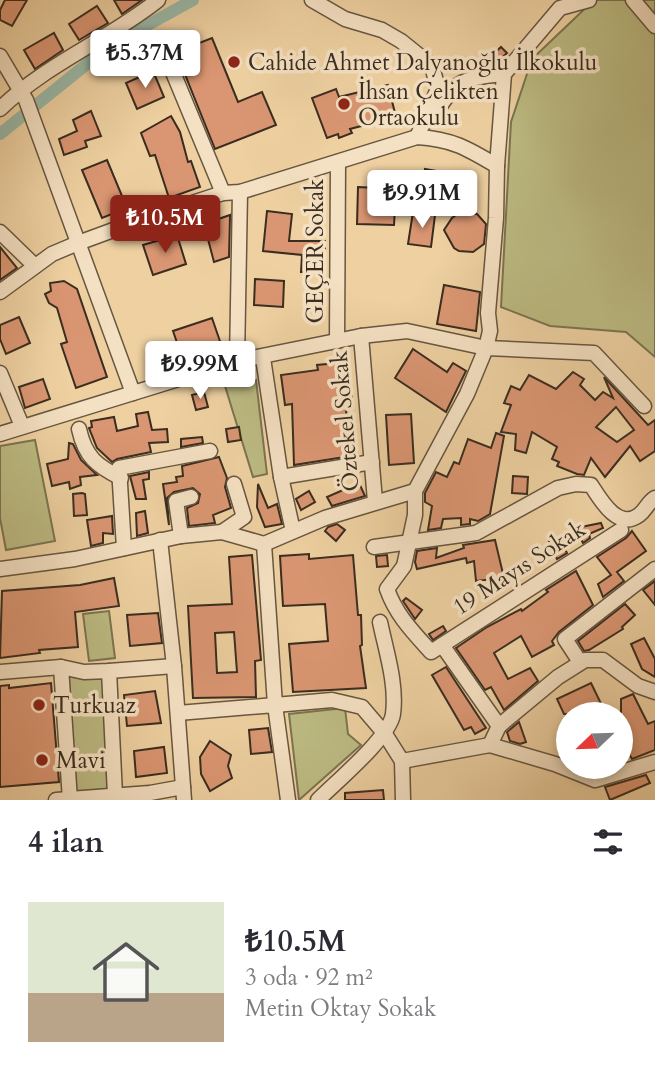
<!DOCTYPE html>
<html lang="tr">
<head>
<meta charset="utf-8">
<style>
  body { margin:0; font-family:Cardo,serif; background:#f2f2f3; color:#2b2b33; height:100vh; display:flex; flex-direction:column; font-size:26px; white-space:nowrap }
  * { box-sizing:border-box; margin:0 }
  p { font-size:23px; color:#7c7c81 }
  .icon { flex:none; width:38px; height:38px; fill:none; stroke:currentColor; stroke-width:2; stroke-linecap:round; stroke-linejoin:round }
  .map { position:relative; height:800px; overflow:hidden }
  .drawer { display:flex; flex-direction:column; background:#fff; flex:1 }
  .drawer>* { flex:none }
  .needle { width:46px; rotate:247deg }
  .controls { position:absolute; left:556px; top:702px; display:grid; gap:14px }
  .controls a { display:grid; place-items:center; width:77px; height:77px; border-radius:50%; background:#fff; box-shadow:0 4px 10px #0003; font-size:35px }
  .price { position:absolute; translate:-50% -60px; padding:0 16px; border-radius:7px; background:#fff; color:#222; font-size:23px; line-height:46px; filter:drop-shadow(0 2px 4px #0008) }
  .price::after { content:''; position:absolute; left:50%; top:42px; width:21px; height:16px; margin-left:-10px; background:inherit; clip-path:polygon(0 0,100% 0,50% 100%) }
  .price.current { background:#8f2418; color:#fff }
  ul { padding:0; list-style:none }
  li { display:flex; align-items:center; gap:21px; height:175px; padding:0 28px }
  li+li { border-top:2px solid #e1e1e2 }
  li span { display:grid; place-items:center; flex:none; width:196px; height:140px; border-radius:0px; color:#555 }
  li>.icon { margin-inline-start:auto }
  span .icon { width:84px; height:84px; fill:#fffc; stroke-width:1 }
  li b { font-size:30px }
  h2 { display:flex; justify-content:space-between; align-items:center; height:84px; padding:0 28px; font-size:30px }
  .map>svg:first-child { display:block }
  .green { fill:#bcba82; stroke:#7b7451; stroke-width:2 }
  .lines { fill:none; stroke-linecap:round; stroke-linejoin:round }
  .canal { stroke:#99b7a6; stroke-width:12 }
  .building { fill:#da9672; stroke:#3a2d20; stroke-width:2; fill-rule:evenodd }
  .minor-casing { stroke:#675640; stroke-width:17 }
  .minor { stroke:#f4e0c2; stroke-width:14 }
  .poi-dot { fill:#8f2418; stroke:#f4e0c2; stroke-width:2.5 }
  .labels { text-anchor:middle; dominant-baseline:central; stroke-width:7; stroke-linejoin:round; paint-order:stroke }
  .poi-label { font-size:23px; fill:#3a2d20; stroke:#f4e0c2; text-anchor:start }
  .street-label { font-size:23px; fill:#3a2d20; stroke:#f4e0c2 }
</style>
</head>
<body>
<div class="map">
<svg width="655" height="800" viewBox="0 0 655 800">
  <rect width="100%" height="100%" fill="#eed0a1"/>
  <filter id="stains"><feTurbulence type="fractalNoise" baseFrequency=".00286" numOctaves="4"/><feColorMatrix values="0 0 0 0 .2 0 0 0 0 .09 0 0 0 0 .02 0 0 0 .5 -.17"/></filter>
  <radialGradient id="worn" r=".72"><stop offset=".6" stop-color="#630" stop-opacity="0"/><stop offset="1" stop-color="#630" stop-opacity=".3"/></radialGradient>
  <g class="green">
    <path d="M594,0H655V357L626,332L550,326L501,307L511,122L532,59Z"/>
    <path d="M256,380L267,474L253,477L225,386Z"/>
    <path d="M35,440L55,541L6,550L0,518V446Z"/>
    <path d="M109,611L115,658L89,661L83,614Z"/>
    <path d="M65,675H103L110,792L73,791Z"/>
    <path d="M345,708L348,734L361,745L299,800L289,714Z"/>
  </g>
  <g class="lines">
    <path class="canal" d="M0,134L108,47L193,0"/>
  </g>
  <g class="building">
    <path d="M5,0H27L12,26L0,20V10Z"/>
    <path d="M114,0H142L122,14Z"/>
    <path d="M97,6L108,23L79,40L69,24Z"/>
    <path d="M54,33L63,50L35,69L24,50Z"/>
    <path d="M212,38L238,102L262,92L276,125L215,149L176,52Z"/>
    <path d="M501,47L507,53L493,66L487,60Z"/>
    <path d="M153,71L164,97L137,109L126,83Z"/>
    <path d="M388,85L396,117L350,129L352,133L339,138L338,134L327,138L312,98L336,89L339,97Z"/>
    <path d="M91,111L101,136L85,141L87,147L64,155L59,139L77,131L73,120Z"/>
    <path d="M171,116L180,132L188,162L191,161L200,187L169,198L155,155L150,156L141,133Z"/>
    <path d="M107,160L127,208L102,218L82,170Z"/>
    <path d="M425,169L460,175L456,198L421,192Z"/>
    <path d="M358,187L396,189L394,225L357,224Z"/>
    <path d="M267,211L292,214L289,241H325V272H301L302,255L263,251Z"/>
    <path d="M413,212L435,215L431,247L408,244Z"/>
    <path d="M460,212L477,214L486,224L484,244L473,252L459,251L454,248L444,230L452,218Z"/>
    <path d="M230,215L229,257L214,262L204,224Z"/>
    <path d="M177,235L186,264L153,275L143,245Z"/>
    <path d="M0,247L17,268L0,280Z"/>
    <path d="M255,279L284,281L283,307L254,305Z"/>
    <path d="M64,281L77,289L107,377L76,388L61,344L67,342L57,308L49,303L45,294L51,291L50,283Z"/>
    <path d="M444,285L480,292L476,331L437,324Z"/>
    <path d="M19,317L30,343L6,354L0,339V325Z"/>
    <path d="M212,318L223,350L184,363L173,331Z"/>
    <path d="M413,349L447,372L453,363L466,371L446,412L395,378Z"/>
    <path d="M348,362L352,402L346,403L347,440H351V456L294,465L292,404L285,405L281,375L318,370L317,365Z"/>
    <path d="M573,372L584,379L580,385L595,400L603,392L613,398L604,377L648,425L655,420V451L640,461L630,446L605,477L591,458L584,475L577,474L557,466L559,462L552,459L557,447L532,432L526,453L515,450L516,434L501,432L511,405L504,403L511,386L520,390L529,375L556,389ZM616,407L634,430L617,442L596,427Z"/>
    <path d="M43,379L50,399L25,408L19,387Z"/>
    <path d="M204,392L208,407L196,410L192,395Z"/>
    <path d="M148,412L152,430L167,429L168,442L149,443L151,452L117,459L112,462L97,448L89,428L92,427L91,421L114,417L117,431L138,426L136,414Z"/>
    <path d="M411,414L414,463L389,465L386,415Z"/>
    <path d="M239,427L241,440L228,442L226,429Z"/>
    <path d="M496,433L504,436L490,514L478,521L470,519V524L461,525V518L443,519L441,528L428,530L432,506L425,502V493L436,472L447,477L454,462L459,464L468,439L491,448Z"/>
    <path d="M202,437L203,443L181,447V439Z"/>
    <path d="M69,443L73,444L81,460L97,475L80,477L81,485L70,489L69,482L52,486L47,464L68,459Z"/>
    <path d="M219,457L227,478L225,487L231,508L213,515L215,523L189,526L187,508L198,503L200,494L193,488L174,492L167,498L169,525L163,484L177,482L176,477L183,476L182,466Z"/>
    <path d="M149,472V479L143,480L146,499H136L130,476Z"/>
    <path d="M513,476L528,477L527,494L512,493Z"/>
    <path d="M359,483L365,496L332,506L327,497Z"/>
    <path d="M258,484L268,508L277,504L282,524L265,527L257,507Z"/>
    <path d="M309,491L315,502L301,510L296,499Z"/>
    <path d="M82,493L85,494L87,515L74,516L73,494Z"/>
    <path d="M145,511L148,533L137,536L136,513Z"/>
    <path d="M112,516L113,534L103,533V543L91,546L87,520Z"/>
    <path d="M601,523L603,528L589,534L590,538L583,543L580,537L573,540L571,529Z"/>
    <path d="M337,524L345,530L336,541L325,531L328,527Z"/>
    <path d="M632,531L646,551L617,572L624,581L603,597L598,584L611,575L597,557L626,538Z"/>
    <path d="M559,537L567,553L557,559L549,541Z"/>
    <path d="M495,540L504,578L476,581L474,561L467,563L466,558L417,569L415,562L417,551L437,548L436,558L464,548L463,545Z"/>
    <path d="M309,554V559L353,555L358,615H361L362,645L360,646L366,688L293,692L289,644L328,641L325,604L283,606L280,556Z"/>
    <path d="M252,555L261,660L255,661L256,697L193,698L188,606L232,604L229,557ZM234,632L237,672L217,673L215,633Z"/>
    <path d="M387,555L388,566L377,567L376,556Z"/>
    <path d="M576,571L593,605L559,632L552,641L554,645L532,657L521,636L494,653L508,679L530,668L538,681L504,710L491,687L485,690L456,648L487,627L521,609L522,611L548,592L546,590Z"/>
    <path d="M114,578L119,606L75,612L78,647L39,650L40,653L0,658L2,591L80,585Z"/>
    <path d="M655,581V605L643,590Z"/>
    <path d="M406,598L422,610L415,619L403,601Z"/>
    <path d="M625,604L635,615L622,627L623,629L589,650L584,651L578,641Z"/>
    <path d="M158,613L162,643L130,646L127,615Z"/>
    <path d="M443,626L446,631L433,640L429,634Z"/>
    <path d="M644,638L655,659V677L642,669L631,644Z"/>
    <path d="M446,667L486,728L475,734L471,727L464,730L432,675Z"/>
    <path d="M51,683L59,782L0,787V686L9,685V688Z"/>
    <path d="M591,683L606,714H564L557,699Z"/>
    <path d="M155,691L161,723L127,726L124,695Z"/>
    <path d="M633,694L648,724L655,721V750L632,759L621,740V699Z"/>
    <path d="M519,722L526,742L520,744L510,741L507,732Z"/>
    <path d="M268,728L272,752L251,754L249,730Z"/>
    <path d="M210,741L231,755L228,766L232,778L210,791L201,774L200,757Z"/>
    <path d="M164,747L167,773L136,777L134,751Z"/>
    <path d="M646,775L650,783L610,800L605,787Z"/>
    <path d="M383,790L384,800H345V793Z"/>
  </g>
  <g class="lines">
    <defs>
      <g id="minor">
        <path d="M312,0L345,19L382,30L401,41L432,66L438,89L417,137"/>
        <path d="M633,0L655,26"/>
        <path d="M160,41L223,193"/>
        <path d="M0,56L26,100L133,393"/>
        <path d="M0,109C46,64 108,40 158,0"/>
        <path d="M435,114C456,79 465,78 504,74"/>
        <path d="M0,232L35,266"/>
        <path d="M0,292L52,254L78,243L146,218L223,193L240,192L417,137C452,139 467,148 497,166"/>
        <path d="M361,336L375,501"/>
        <path d="M337,341L338,162"/>
        <path d="M263,358L281,477L293,531"/>
        <path d="M237,361L240,192"/>
        <path d="M0,373L22,426"/>
        <path d="M79,429C85,457 97,466 121,478"/>
        <path d="M0,434L237,361L361,336L407,331L486,348L594,353L644,406"/>
        <path d="M281,477L372,462"/>
        <path d="M415,491L467,394L486,348L490,331L488,313L496,218L497,166L504,74L560,8L589,0"/>
        <path d="M415,491V515L404,566L387,589C396,615 413,632 431,652L442,645L499,726L490,745"/>
        <path d="M222,532L244,517L234,484"/>
        <path d="M181,536L176,501L191,497"/>
        <path d="M160,540L174,666L184,800"/>
        <path d="M264,544L275,705L332,700L362,707L385,734L402,761L403,800"/>
        <path d="M374,547L476,533L558,488L576,484L591,485C600,499 618,531 639,515C646,510 647,503 655,498"/>
        <path d="M124,548L119,468L210,451"/>
        <path d="M0,569L75,559L181,536L222,532L264,544L325,518L415,491"/>
        <path d="M442,645L621,530"/>
        <path d="M580,662L565,639L655,569"/>
        <path d="M61,667L70,800"/>
        <path d="M109,671L115,795"/>
        <path d="M0,672L61,667L84,672L109,671L174,666"/>
        <path d="M178,713L275,705L288,800"/>
        <path d="M499,726L558,677L585,660H603L638,686L655,692"/>
        <path d="M402,761L490,745L555,764L595,780L655,762"/>
        <path d="M56,800L150,793L183,787"/>
        <path d="M318,800C336,782 390,737 393,714C397,684 386,651 380,622"/>
      </g>
    </defs>
    <use href="#minor" class="minor-casing"/>
    <use href="#minor" class="minor"/>
  </g>
  <g class="poi-dot">
    <circle cx="234" cy="62" r="7"/>
    <circle cx="344" cy="104" r="7"/>
    <circle cx="39" cy="705" r="7"/>
    <circle cx="42" cy="760" r="7"/>
  </g>
  <g class="labels">
    <g class="poi-label">
      <text x="248" y="62">Cahide Ahmet Dalyanoğlu İlkokulu</text>
      <text x="358" y="91">İhsan Çelikten<tspan x="358" dy="26">Ortaokulu</tspan></text>
      <text x="53" y="705">Turkuaz</text>
      <text x="56" y="760">Mavi</text>
    </g>
    <g class="street-label">
      <text transform="translate(315 251) rotate(-90)">GEÇER Sokak</text>
      <text transform="translate(345 421) rotate(-95)">Öztekel Sokak</text>
      <text transform="translate(519 568) rotate(-33)">19 Mayıs Sokak</text>
    </g>
  </g>
  <rect width="100%" height="100%" filter="url(#stains)"/>
  <rect width="100%" height="100%" fill="url(#worn)"/>
</svg>
<div class="controls">
<a><svg class="needle" viewBox="-14 -14 28 28"><path d="M0-13l5 13h-10z" fill="#e53935"/><path d="M0 13l5-13h-10z" fill="#7c7c81"/></svg></a>
</div>
<b class="price" style="left:145px;top:90px">₺5.37M</b>
<b class="price" style="left:422px;top:230px">₺9.91M</b>
<b class="price current" style="left:165px;top:255px">₺10.5M</b>
<b class="price" style="left:200px;top:401px">₺9.99M</b>
</div>
<section class="drawer">
<h2>4 ilan<svg class="icon" aria-label="filters" viewBox="0 0 24 24"><path d="M4 7h16M4 17h16"/><circle cx="9" cy="7" r="2"/><circle cx="15" cy="17" r="2"/></svg></h2>
<ul>
<li><span style="background:linear-gradient(#dfe7d0 65%,#b9a48a 0)"><svg class="icon" aria-label="home" viewBox="0 0 24 24"><path d="M3 11l9-7 9 7M6 9v11h12V9"/></svg></span><div><b>₺10.5M</b><p>3 oda · 92 m²</p><p>Metin Oktay Sokak</p></div></li>
</ul>
</section>
</body>
</html>
